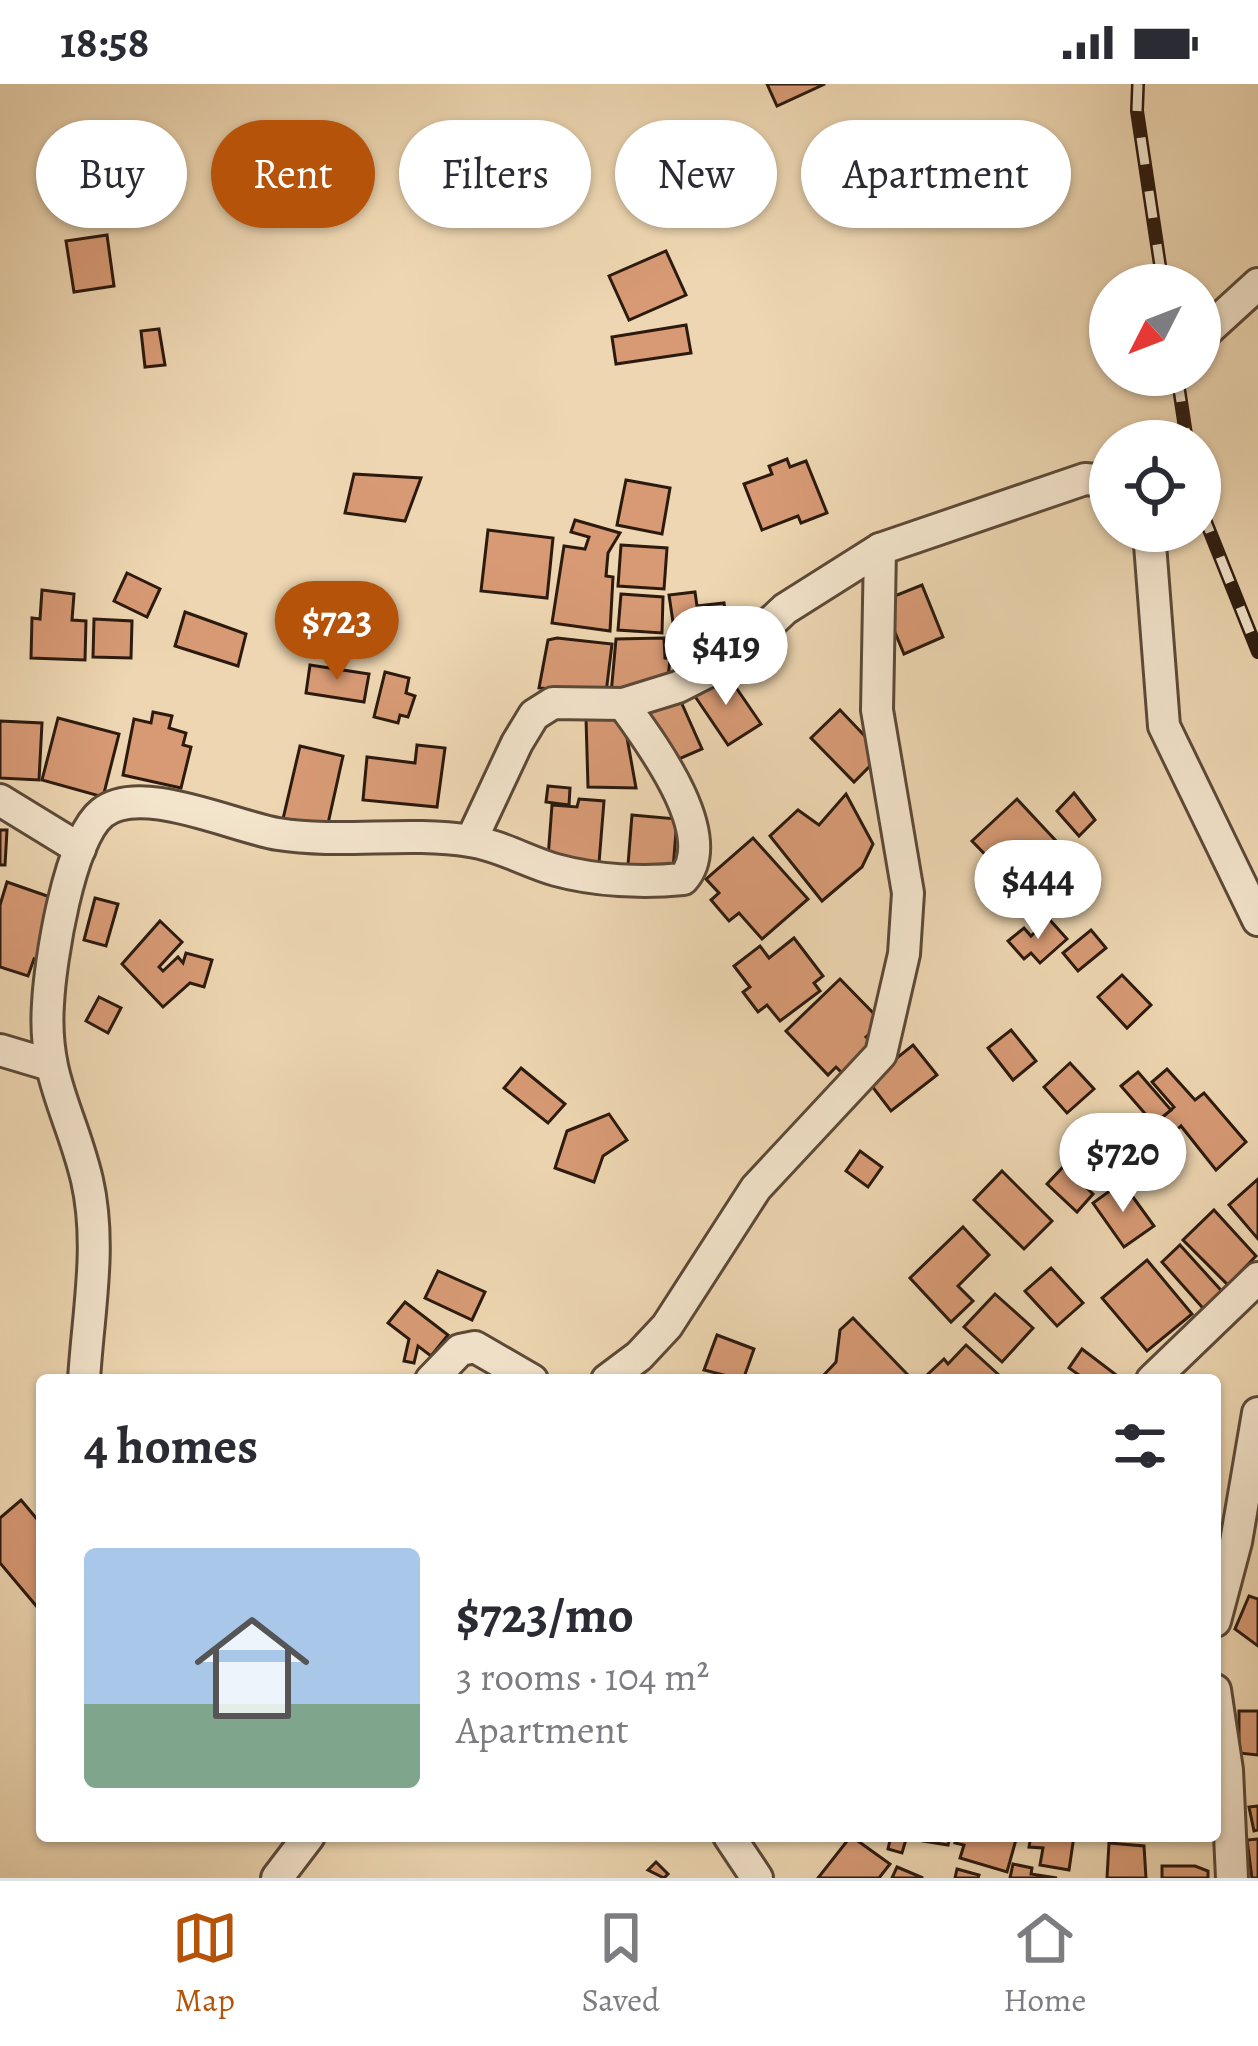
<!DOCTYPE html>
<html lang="en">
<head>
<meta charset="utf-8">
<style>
  body { margin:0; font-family:Alegreya,serif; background:#f2f2f3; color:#2b2b33; height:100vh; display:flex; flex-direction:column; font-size:45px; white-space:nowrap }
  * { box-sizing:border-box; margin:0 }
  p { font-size:39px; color:#7c7c81 }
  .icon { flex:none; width:66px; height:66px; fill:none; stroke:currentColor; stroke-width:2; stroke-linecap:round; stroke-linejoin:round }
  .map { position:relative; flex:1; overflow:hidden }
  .sheet { position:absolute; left:36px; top:1290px; width:1185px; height:468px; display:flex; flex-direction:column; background:#fff; border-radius:12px; box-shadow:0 3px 9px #0004 }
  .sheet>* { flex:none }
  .top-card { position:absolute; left:36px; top:36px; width:1188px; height:108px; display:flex; gap:24px }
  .needle { width:78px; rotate:228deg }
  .tools { position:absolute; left:1089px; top:180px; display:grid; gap:24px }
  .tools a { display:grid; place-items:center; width:132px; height:132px; border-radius:50%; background:#fff; box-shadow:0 3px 9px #0004; font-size:60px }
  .price { position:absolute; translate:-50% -102px; padding:0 27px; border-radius:42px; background:#fff; color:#222; font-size:39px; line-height:78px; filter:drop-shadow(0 3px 6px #0008) }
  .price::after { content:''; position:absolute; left:50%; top:72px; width:36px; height:27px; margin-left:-18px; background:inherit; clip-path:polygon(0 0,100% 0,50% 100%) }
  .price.current { background:#b45309; color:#fff }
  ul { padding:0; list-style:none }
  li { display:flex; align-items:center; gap:36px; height:300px; padding:0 48px }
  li+li { border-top:3px solid #e1e1e2 }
  li span { display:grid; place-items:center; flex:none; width:336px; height:240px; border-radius:12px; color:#555 }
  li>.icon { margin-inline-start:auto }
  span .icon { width:144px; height:144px; fill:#fffc; stroke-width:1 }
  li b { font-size:51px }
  h2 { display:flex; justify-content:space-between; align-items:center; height:144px; padding:0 48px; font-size:51px }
  .tag { padding:0 42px; border-radius:54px; background:#fff; box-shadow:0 3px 9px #0004; font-size:42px; line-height:108px }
  .tag.current { background:#b45309; color:#fff }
  .status { display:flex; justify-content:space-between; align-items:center; height:84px; padding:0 60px; background:#fff; direction:ltr }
  .status svg { height:33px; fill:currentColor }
  .menu { display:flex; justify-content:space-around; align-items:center; height:168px; border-top:3px solid #e1e1e2; background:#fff; font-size:33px; color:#7c7c81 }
  .menu a { display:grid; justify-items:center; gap:6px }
  .menu .current { color:#b45309 }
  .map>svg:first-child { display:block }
  .building { fill:#d79a75; stroke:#2c1a0f; stroke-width:3 }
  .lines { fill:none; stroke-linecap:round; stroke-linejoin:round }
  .minor-casing { stroke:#5c4938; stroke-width:36 }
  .minor { stroke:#f3e4cc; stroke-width:30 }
  .rail-casing { stroke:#2c1a0f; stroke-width:14 }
  .rail { stroke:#f3e4cc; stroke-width:9; stroke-dasharray:27; stroke-linecap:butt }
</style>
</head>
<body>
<div class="status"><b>18:58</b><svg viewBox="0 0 49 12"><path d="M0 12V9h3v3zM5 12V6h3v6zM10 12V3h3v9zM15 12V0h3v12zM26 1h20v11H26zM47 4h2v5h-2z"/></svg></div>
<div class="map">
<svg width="1258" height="1794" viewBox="0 0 1258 1794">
  <rect width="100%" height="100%" fill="#edd6b1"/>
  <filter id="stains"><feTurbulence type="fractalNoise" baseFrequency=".00167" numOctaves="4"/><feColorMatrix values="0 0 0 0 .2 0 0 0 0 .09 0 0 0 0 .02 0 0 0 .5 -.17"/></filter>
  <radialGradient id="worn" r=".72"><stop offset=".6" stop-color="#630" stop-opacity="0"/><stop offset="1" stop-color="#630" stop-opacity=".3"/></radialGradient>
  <g class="building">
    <path d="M767,0H825L777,22Z"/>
    <path d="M107,151L114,202L74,208L66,157Z"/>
    <path d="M666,167L686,211L629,236L609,192Z"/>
    <path d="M686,241L691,269L616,280L612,253Z"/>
    <path d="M159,245L165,281L145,283L141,247Z"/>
    <path d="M787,375L790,383L806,377L827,429L801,439L798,432L762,446L744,400L772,390L769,382Z"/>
    <path d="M354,390L421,394L405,437L345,429Z"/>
    <path d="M626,396L670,404L662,450L617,441Z"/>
    <path d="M575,436L620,449L608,469L606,492L613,493L610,547L552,539L564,462L585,465L589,453L571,448Z"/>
    <path d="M488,446L553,454L547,514L481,507Z"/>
    <path d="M621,461L667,464L664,505L618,502Z"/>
    <path d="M127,489L160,505L147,533L114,517Z"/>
    <path d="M922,501L943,553L904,570L882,517Z"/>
    <path d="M42,506L74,510L72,536L86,537L85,576L31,574L32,534L40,535Z"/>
    <path d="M695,508L697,522L724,519L729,555L716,557L719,574L680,586L669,511Z"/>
    <path d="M621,510L663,513L662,549L618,546Z"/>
    <path d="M185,528L246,550L238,582L175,562Z"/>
    <path d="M94,535L132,537L131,574L93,573Z"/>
    <path d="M557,554L612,560L606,609L539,604L548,556Z"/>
    <path d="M664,554L665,574L670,575L667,604L611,610L616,555Z"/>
    <path d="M310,581L369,590L364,618L306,609Z"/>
    <path d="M724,586L761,640L728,661L692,608Z"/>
    <path d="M385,588L409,594L406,609L415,612L408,633L400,631L398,639L374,633Z"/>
    <path d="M678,611L702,665L665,681L642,625Z"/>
    <path d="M840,626L882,670L854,698L811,654Z"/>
    <path d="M153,628L172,632L169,644L186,649L183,661L191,663L181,704L123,691L134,635L151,639Z"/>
    <path d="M623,631L636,704L588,703L586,634Z"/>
    <path d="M58,634L119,650L103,713L42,696Z"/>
    <path d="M0,637L42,639L39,696L0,694Z"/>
    <path d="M417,661L445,664L437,723L363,716L367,673L415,679Z"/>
    <path d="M300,662L343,672L327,744L283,735Z"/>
    <path d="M548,702L570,704L569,721L546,718Z"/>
    <path d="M1074,709L1095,736L1079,752L1057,727Z"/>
    <path d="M846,710L873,760L862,783L822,817L770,752L798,726L819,741Z"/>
    <path d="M579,715L604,717L599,779L548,774L552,721L577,723Z"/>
    <path d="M1017,715L1059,760L1012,798L972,757Z"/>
    <path d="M632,731L677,735L673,785L628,781Z"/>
    <path d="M0,746H7L5,781H0Z"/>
    <path d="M753,754L808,815L762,855L739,829L729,837L711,816L719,809L706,795Z"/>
    <path d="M7,798L53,814L41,879L34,875L28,892L0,883V821Z"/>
    <path d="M95,814L118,820L106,862L84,856Z"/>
    <path d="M1049,835L1067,855L1040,879L1031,869L1024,875L1008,857L1024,844L1031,852Z"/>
    <path d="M160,837L182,858L159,883L163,887L178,873L183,879L186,869L212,876L204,903L190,899L163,923L122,880Z"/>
    <path d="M1091,846L1106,864L1078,887L1063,869Z"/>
    <path d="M794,854L823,892L814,899L820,907L780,937L767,921L758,928L743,908L750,903L734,882L760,862L769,874Z"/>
    <path d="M1122,891L1151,921L1127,944L1098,913Z"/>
    <path d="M840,895L882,938L866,953L876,963L845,992L836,983L828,991L786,947Z"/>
    <path d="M99,913L121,924L108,949L86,937Z"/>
    <path d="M1011,946L1036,977L1013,996L988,964Z"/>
    <path d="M913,961L937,991L891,1027L868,997Z"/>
    <path d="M1070,979L1094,1005L1067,1029L1044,1003Z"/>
    <path d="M521,984L565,1020L548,1039L504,1004Z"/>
    <path d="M1167,985L1195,1016L1204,1009L1246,1058L1216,1086L1181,1042L1170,1052L1157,1038L1174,1023L1152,998Z"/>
    <path d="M1138,988L1171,1026L1154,1040L1121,1002Z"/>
    <path d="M609,1030L627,1056L603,1072L594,1098L555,1084L567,1047Z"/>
    <path d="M860,1067L882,1083L868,1103L846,1087Z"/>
    <path d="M1064,1082L1093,1110L1077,1128L1047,1100Z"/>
    <path d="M1002,1087L1052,1137L1024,1165L974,1116Z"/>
    <path d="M1258,1095V1155L1229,1121Z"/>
    <path d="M1122,1098L1154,1142L1124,1163L1093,1119Z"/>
    <path d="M1214,1126L1256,1172L1228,1201L1183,1156Z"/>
    <path d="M963,1143L989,1171L958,1202L973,1217L951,1238L910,1194Z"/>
    <path d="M1180,1161L1228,1214L1209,1231L1162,1178Z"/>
    <path d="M1147,1176L1192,1230L1147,1267L1102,1214Z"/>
    <path d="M1051,1184L1083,1219L1057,1242L1025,1207Z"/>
    <path d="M438,1187L485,1208L472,1236L425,1214Z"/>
    <path d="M995,1210L1033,1244L1002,1278L964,1243Z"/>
    <path d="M405,1218L448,1251L431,1272L418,1262L414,1279L404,1277L409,1255L388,1239Z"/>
    <path d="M853,1234L907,1290L902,1296L821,1294L836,1278L840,1246Z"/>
    <path d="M717,1251L754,1265L743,1296L704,1286Z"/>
    <path d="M966,1261L1000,1292L1003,1296H932L927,1291L944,1275L948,1280Z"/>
    <path d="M1082,1265L1115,1290L1111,1296H1086L1069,1284Z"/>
    <path d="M21,1416L42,1441L38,1524L0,1479V1434Z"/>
    <path d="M1249,1512L1258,1515V1562L1235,1545Z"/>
    <path d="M1239,1627H1258V1671L1239,1669Z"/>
    <path d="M1258,1722V1746L1254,1747L1249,1723Z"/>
    <path d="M851,1752L890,1780L879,1794H818Z"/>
    <path d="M891,1752H907L902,1769L888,1765Z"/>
    <path d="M924,1752H950L948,1761L923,1757Z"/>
    <path d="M957,1752H1017L1007,1788L960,1774L964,1761L955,1759Z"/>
    <path d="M1031,1752H1074L1069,1786L1040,1781L1043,1764L1029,1763Z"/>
    <path d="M1258,1755V1794H1252L1247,1756Z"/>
    <path d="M1109,1759L1144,1762L1146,1794H1107Z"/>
    <path d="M656,1778L668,1790L664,1794L648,1786Z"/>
    <path d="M1013,1780L1032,1784L1031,1790L1057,1794H1010Z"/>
    <path d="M1162,1782H1195L1208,1787V1794H1162Z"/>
    <path d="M897,1783L923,1794H892Z"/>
    <path d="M957,1785L979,1791L978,1794H955Z"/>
  </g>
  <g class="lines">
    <defs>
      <g id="minor">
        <path d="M1200,253L1258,200"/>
        <path d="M1149,447L1164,642L1258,836"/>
        <path d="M0,716L80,765"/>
        <path d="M471,757L517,659L534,631L553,619L623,620L678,603L731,576L785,525L880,465L1085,395L1110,397"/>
        <path d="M0,966L47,980"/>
        <path d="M84,1296C88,1229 102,1162 87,1096C71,1028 43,994 48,920C50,878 69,755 102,729C140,698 234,743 278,750C341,760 407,747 470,757C499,761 528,778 556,786C596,797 643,799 683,795C721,752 652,660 623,620"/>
        <path d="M431,1296L460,1266L475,1263L532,1296"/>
        <path d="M607,1296L639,1272L667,1242L756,1104L881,970L904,870L908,809L877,626L880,465"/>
        <path d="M1152,1296L1258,1194"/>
        <path d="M1215,1537L1236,1458L1258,1329"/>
        <path d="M1215,1606L1227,1686L1232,1794"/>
        <path d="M729,1752L757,1794"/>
        <path d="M277,1794L309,1752"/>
      </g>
    </defs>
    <use href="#minor" class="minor-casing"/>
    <use href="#minor" class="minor"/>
    <defs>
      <g id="rail">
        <path d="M1138,0L1137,27L1163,201"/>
        <path d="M1177,291L1187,357"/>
        <path d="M1200,423L1258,568"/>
      </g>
    </defs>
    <use href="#rail" class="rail-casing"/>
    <use href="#rail" class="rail"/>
  </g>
  <rect width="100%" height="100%" filter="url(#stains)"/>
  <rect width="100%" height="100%" fill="url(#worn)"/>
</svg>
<div class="tools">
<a><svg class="needle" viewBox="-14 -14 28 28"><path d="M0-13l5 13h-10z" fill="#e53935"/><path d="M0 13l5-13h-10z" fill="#7c7c81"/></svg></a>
<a><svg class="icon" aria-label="locate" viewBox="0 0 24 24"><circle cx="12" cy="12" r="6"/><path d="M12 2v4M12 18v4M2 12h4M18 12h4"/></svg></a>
</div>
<b class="price current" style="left:337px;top:599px">$723</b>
<b class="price" style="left:726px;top:624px">$419</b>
<b class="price" style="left:1038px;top:858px">$444</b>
<b class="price" style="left:1123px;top:1131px">$720</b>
<div class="top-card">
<a class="tag">Buy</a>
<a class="tag current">Rent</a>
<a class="tag">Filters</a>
<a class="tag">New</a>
<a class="tag">Apartment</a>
</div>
<section class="sheet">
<h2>4 homes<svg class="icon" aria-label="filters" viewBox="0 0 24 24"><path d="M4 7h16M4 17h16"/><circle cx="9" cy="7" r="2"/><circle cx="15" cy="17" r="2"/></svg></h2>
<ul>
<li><span style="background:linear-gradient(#a9c7e8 65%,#7fa58c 0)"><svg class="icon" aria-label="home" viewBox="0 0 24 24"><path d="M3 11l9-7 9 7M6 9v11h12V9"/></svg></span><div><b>$723/mo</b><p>3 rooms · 104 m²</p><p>Apartment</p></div></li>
</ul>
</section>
</div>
<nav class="menu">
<a class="current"><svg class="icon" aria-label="map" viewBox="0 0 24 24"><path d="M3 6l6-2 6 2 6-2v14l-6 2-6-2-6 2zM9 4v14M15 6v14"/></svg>Map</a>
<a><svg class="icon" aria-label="saved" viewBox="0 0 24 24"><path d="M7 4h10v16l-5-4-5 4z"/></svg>Saved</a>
<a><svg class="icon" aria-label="home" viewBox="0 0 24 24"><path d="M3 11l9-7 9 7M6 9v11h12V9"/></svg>Home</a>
</nav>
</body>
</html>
